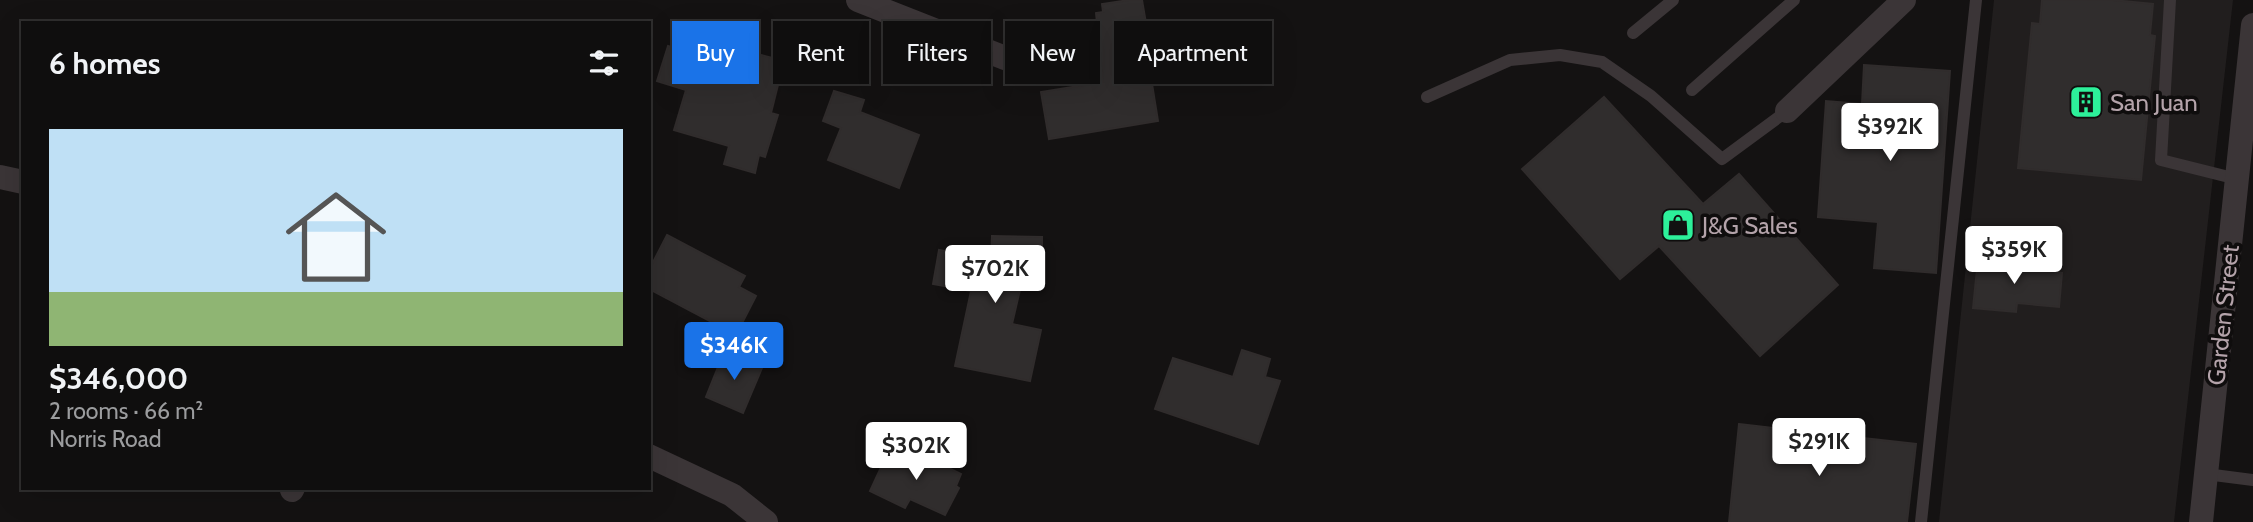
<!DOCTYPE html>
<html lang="en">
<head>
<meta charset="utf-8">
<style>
  body { margin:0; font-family:Cabin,sans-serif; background:#1d1c1c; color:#f1f3f6; height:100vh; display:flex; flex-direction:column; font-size:26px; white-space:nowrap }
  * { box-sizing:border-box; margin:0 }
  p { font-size:23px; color:#9b9c9e }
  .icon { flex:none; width:38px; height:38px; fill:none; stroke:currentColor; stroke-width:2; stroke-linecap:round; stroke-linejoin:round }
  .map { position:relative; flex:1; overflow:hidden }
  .side { position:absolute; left:21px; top:21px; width:630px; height:469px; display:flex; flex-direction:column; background:#0f0e0e; border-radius:0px; box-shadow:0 7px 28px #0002,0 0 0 2px #2f2e2e }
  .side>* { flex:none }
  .hud { position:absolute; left:672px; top:21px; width:665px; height:63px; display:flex; gap:14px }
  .price { position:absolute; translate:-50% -60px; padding:0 16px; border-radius:7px; background:#fff; color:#222; font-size:23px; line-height:46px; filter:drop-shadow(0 2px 4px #0008) }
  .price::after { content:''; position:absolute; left:50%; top:42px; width:21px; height:16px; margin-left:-10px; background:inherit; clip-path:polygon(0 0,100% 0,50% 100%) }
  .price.active { background:#1a73e8; color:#fff }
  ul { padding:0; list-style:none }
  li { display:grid; align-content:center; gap:14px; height:371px; padding:0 28px }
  li span { display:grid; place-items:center; height:217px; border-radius:0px; color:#555 }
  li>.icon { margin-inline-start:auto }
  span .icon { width:126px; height:126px; fill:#fffc; stroke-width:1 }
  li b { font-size:30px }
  h2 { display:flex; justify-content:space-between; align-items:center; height:84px; padding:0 28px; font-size:30px }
  .chip { padding:0 24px; border-radius:0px; background:#0f0e0e; box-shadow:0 7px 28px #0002,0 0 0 2px #2f2e2e; font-size:24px; line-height:63px }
  .chip.active { background:#1a73e8; color:#fff }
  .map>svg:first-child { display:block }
  .built { fill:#211e1e }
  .building { fill:#302d2d; stroke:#302c2c; stroke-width:2 }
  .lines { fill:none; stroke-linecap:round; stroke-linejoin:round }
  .service { stroke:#3b3537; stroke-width:12 }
  .minor { stroke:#3b3537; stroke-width:24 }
  .labels { text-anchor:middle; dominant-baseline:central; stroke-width:7; stroke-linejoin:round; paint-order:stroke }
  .poi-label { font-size:24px; fill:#b4a3aa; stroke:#0f0d0d; text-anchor:start }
  .street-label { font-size:24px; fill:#b4a3aa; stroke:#0f0d0d }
</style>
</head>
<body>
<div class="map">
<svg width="2253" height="522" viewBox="0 0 2253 522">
  <rect width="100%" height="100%" fill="#141212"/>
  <path class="built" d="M1994,0H2233L2174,522H1939Z"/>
  <g class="building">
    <path d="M1129,0H1142L1147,29L1149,28L1154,58L1148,59L1158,121L1049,139L1041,92L1103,82L1096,13L1103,12L1102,4Z"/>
    <path d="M2042,0H2113L2153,4L2150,35L2155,36L2141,180L2018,168L2032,23L2040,24Z"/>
    <path d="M668,46L738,67L742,50L784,61L771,113L778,115L765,157L759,155L755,173L724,164L729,146L674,130L686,90L657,81Z"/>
    <path d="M1864,65L1950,71L1936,273L1874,268L1878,222L1818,217L1826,101L1862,104Z"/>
    <path d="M834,91L864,100L860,112L919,135L899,188L828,160L841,128L823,121Z"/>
    <path d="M1604,97L1703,204L1739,174L1838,285L1760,356L1659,246L1620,279L1522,169Z"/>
    <path d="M667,235L745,276L739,287L756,296L736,335L649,289V270Z"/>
    <path d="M992,236L1042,237V277H1023L1012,324L1041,330L1030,381L955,366L971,291L933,284L939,250L991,260Z"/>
    <path d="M1978,259L2021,263L2020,268L2062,273L2059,307L2017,303L2016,312L1973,308Z"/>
    <path d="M1242,350L1270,359L1265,377L1280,381L1258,444L1155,409L1173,358L1233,377Z"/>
    <path d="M724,352L762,368L743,413L706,397Z"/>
    <path d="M1739,424L1916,444L1907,522H1729Z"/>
    <path d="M909,449L961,474L956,486L959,488L945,515L910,499L905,508L870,491L889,450L905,457Z"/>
  </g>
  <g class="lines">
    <g class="service">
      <path d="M2170,0L2161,160L2237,179"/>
      <path d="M1633,33L1673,0"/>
      <path d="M1692,90L1794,0"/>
      <path d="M1427,97L1510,60L1560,55L1602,62L1651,96L1722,159L1787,111"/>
      <path d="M2206,474L2253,480"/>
      <path d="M1921,522L1976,0"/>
    </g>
    <g class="minor">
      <path d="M858,0L1005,58"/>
      <path d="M1787,111L1904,0"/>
      <path d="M0,177L23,182"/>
      <path d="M649,456L732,495L766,522"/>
      <path d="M292,490L293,488"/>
      <path d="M2201,522L2253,25"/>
    </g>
  </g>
  <defs>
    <symbol id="building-square" viewBox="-11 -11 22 22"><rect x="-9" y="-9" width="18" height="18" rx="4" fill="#2df09a" stroke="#0f0d0d"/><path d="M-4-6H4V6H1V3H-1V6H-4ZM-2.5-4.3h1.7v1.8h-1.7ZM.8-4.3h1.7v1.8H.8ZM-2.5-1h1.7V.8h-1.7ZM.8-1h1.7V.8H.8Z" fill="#111"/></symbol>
    <symbol id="shop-square" viewBox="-11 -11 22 22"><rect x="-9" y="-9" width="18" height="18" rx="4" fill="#2df09a" stroke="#0f0d0d"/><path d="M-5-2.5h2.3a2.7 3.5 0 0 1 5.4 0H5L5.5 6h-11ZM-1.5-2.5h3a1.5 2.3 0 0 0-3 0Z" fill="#111"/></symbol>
  </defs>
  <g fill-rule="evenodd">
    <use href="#building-square" x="2067" y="83" width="38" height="38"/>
    <use href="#shop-square" x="1659" y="206" width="38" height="38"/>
  </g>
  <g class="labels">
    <g class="poi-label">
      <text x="2110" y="102">San Juan</text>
      <text x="1702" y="225">J&amp;G Sales</text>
    </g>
    <g class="street-label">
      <text transform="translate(2223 315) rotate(-84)">Garden Street</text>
    </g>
  </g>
</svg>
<b class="price" style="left:1890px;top:163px">$392K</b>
<b class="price" style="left:2014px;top:286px">$359K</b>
<b class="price" style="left:995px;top:305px">$702K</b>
<b class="price active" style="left:734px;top:382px">$346K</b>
<b class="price" style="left:1819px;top:478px">$291K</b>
<b class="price" style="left:916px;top:482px">$302K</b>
<div class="hud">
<a class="chip active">Buy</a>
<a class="chip">Rent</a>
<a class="chip">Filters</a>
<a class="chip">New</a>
<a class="chip">Apartment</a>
</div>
<section class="side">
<h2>6 homes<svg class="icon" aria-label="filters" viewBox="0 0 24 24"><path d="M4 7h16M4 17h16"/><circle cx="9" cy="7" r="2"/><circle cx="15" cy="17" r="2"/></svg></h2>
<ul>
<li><span style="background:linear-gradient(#bfe0f5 75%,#8fb573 0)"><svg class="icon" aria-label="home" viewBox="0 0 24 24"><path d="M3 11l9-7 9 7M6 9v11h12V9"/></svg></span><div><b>$346,000</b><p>2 rooms · 66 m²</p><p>Norris Road</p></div></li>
</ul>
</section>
</div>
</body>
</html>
